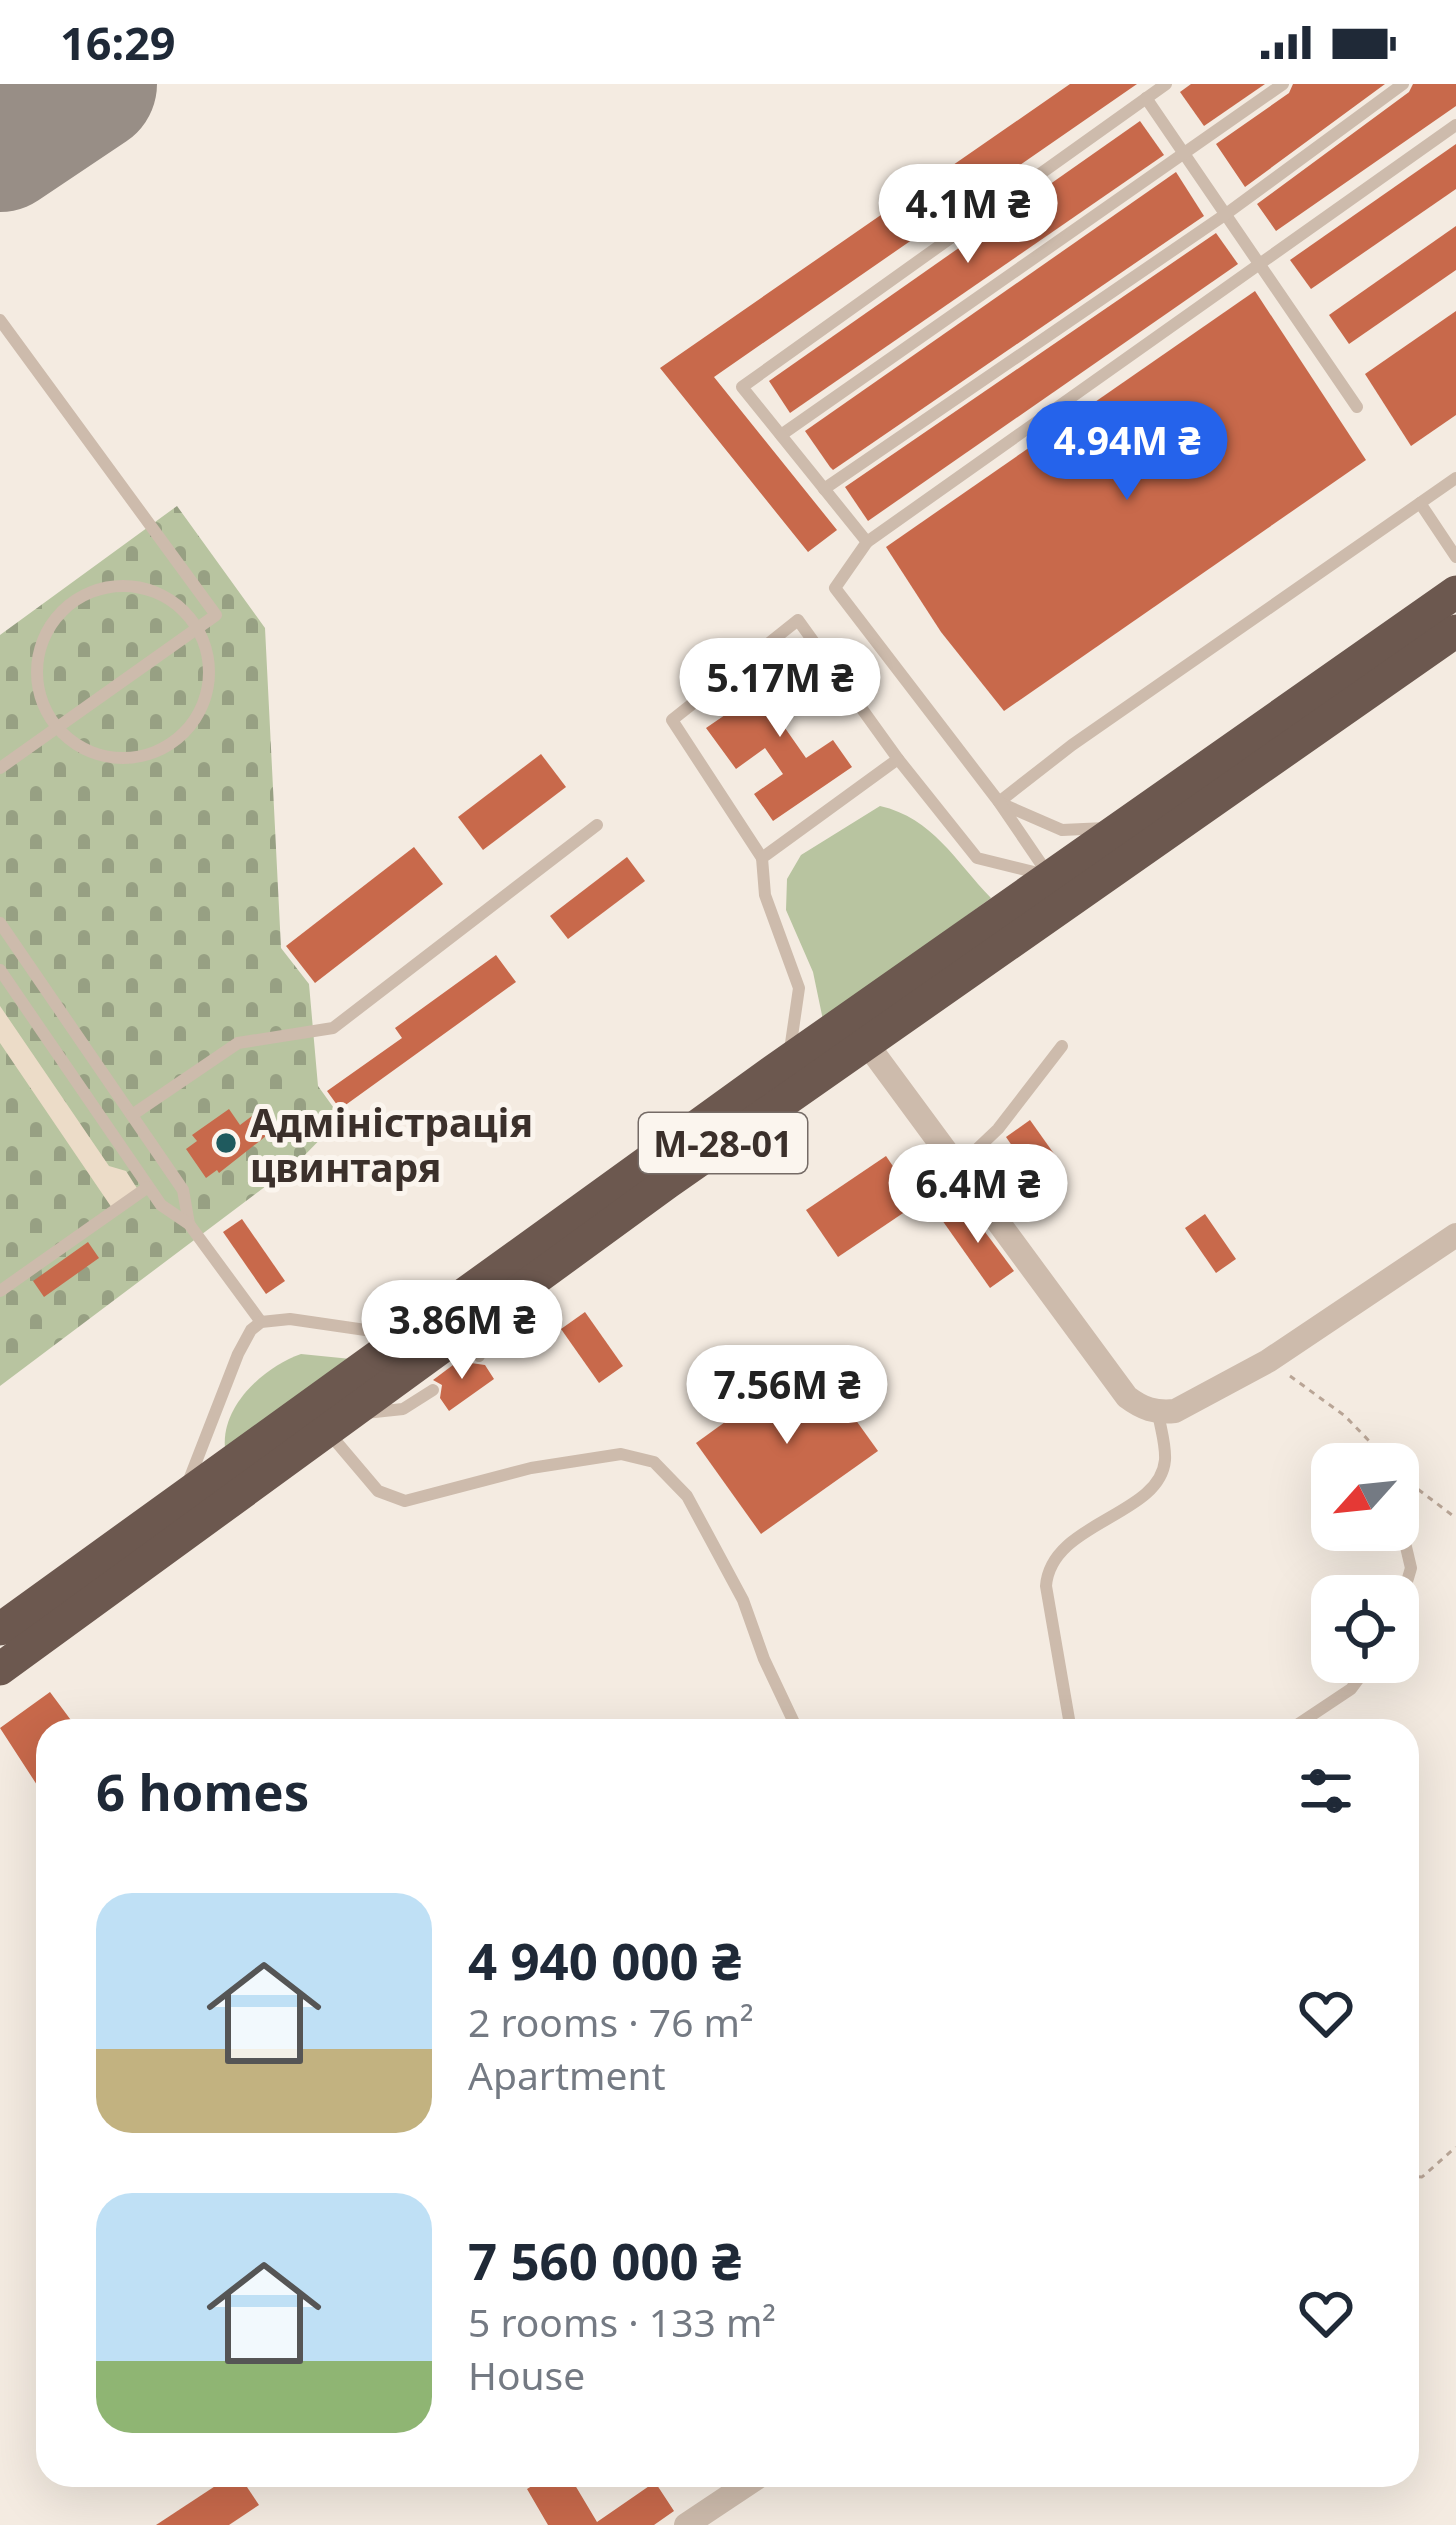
<!DOCTYPE html>
<html lang="en">
<head>
<meta charset="utf-8">
<style>
  body { margin:0; font-family:"Noto Sans",sans-serif; background:#f6f6f7; color:#1f2937; height:100vh; display:flex; flex-direction:column; font-size:45px; white-space:nowrap }
  * { box-sizing:border-box; margin:0 }
  p { font-size:39px; color:#747a83 }
  .icon { flex:none; width:66px; height:66px; fill:none; stroke:currentColor; stroke-width:2; stroke-linecap:round; stroke-linejoin:round }
  .map { position:relative; flex:1; overflow:hidden }
  .panel { position:absolute; left:36px; top:1635px; width:1383px; height:768px; display:flex; flex-direction:column; background:#fff; border-radius:36px; box-shadow:0 12px 48px #0002 }
  .panel>* { flex:none }
  .needle { width:78px; rotate:243deg }
  .buttons { position:absolute; left:1311px; top:1359px; display:grid; gap:24px }
  .buttons a { display:grid; place-items:center; width:108px; height:108px; border-radius:24px; background:#fff; box-shadow:0 12px 48px #0002; font-size:60px }
  .price { position:absolute; translate:-50% -102px; padding:0 27px; border-radius:42px; background:#fff; color:#222; font-size:39px; line-height:78px; filter:drop-shadow(0 3px 6px #0008) }
  .price::after { content:''; position:absolute; left:50%; top:72px; width:36px; height:27px; margin-left:-18px; background:inherit; clip-path:polygon(0 0,100% 0,50% 100%) }
  .price.active { background:#2563eb; color:#fff }
  ul { padding:0; list-style:none }
  li { display:flex; align-items:center; gap:36px; height:300px; padding:0 60px }
  li span { display:grid; place-items:center; flex:none; width:336px; height:240px; border-radius:36px; color:#555 }
  li>.icon { margin-inline-start:auto }
  span .icon { width:144px; height:144px; fill:#fffc; stroke-width:1 }
  li b { font-size:51px }
  h2 { display:flex; justify-content:space-between; align-items:center; height:144px; padding:0 60px; font-size:51px }
  .status { display:flex; justify-content:space-between; align-items:center; height:84px; padding:0 60px; background:#fff; direction:ltr }
  .status svg { height:33px; fill:currentColor }
  .map>svg:first-child { display:block }
  .green { fill:#b8c4a0 }
  .cemetery { fill:url(#cemetery-stones) }
  .plaza { fill:#ecdcc8 }
  .lines { fill:none; stroke-linecap:round; stroke-linejoin:round }
  .runway { stroke:#988e86; stroke-width:138 }
  .building { fill:#c8694b }
  .path { stroke:#b9a596; stroke-width:3; stroke-dasharray:6 6; stroke-linecap:butt }
  .service { stroke:#cdbbac; stroke-width:12 }
  .minor { stroke:#cdbbac; stroke-width:24 }
  .trunk { stroke:#6c584f; stroke-width:33 }
  .poi-dot { fill:#1f5a5e; stroke:#fbf5ee; stroke-width:4.5 }
  .labels { text-anchor:middle; dominant-baseline:central; stroke-width:10; stroke-linejoin:round; paint-order:stroke }
  .shield { fill:#fbf5ee; stroke:#756b66; stroke-width:3 }
  .shield-label { font-size:36px; font-weight:bold; fill:#3b302b }
  .poi-label { font-size:39px; font-weight:bold; fill:#3b302b; stroke:#fbf5ee; text-anchor:start }
</style>
</head>
<body>
<div class="status"><b>16:29</b><svg viewBox="0 0 49 12"><path d="M0 12V9h3v3zM5 12V6h3v6zM10 12V3h3v9zM15 12V0h3v12zM26 1h20v11H26zM47 4h2v5h-2z"/></svg></div>
<div class="map">
<svg width="1456" height="2441" viewBox="0 0 1456 2441">
  <defs>
    <pattern id="cemetery-stones" width="16" height="16" patternUnits="userSpaceOnUse" patternTransform="scale(3)"><rect width="16" height="16" fill="#b8c4a0"/><path d="M2 7V4a2 2 0 0 1 4 0v3zM10 15v-3a2 2 0 0 1 4 0v3z" fill="#97a083"/></pattern>
  </defs>
  <rect width="100%" height="100%" fill="#f4ebe1"/>
  <g class="green">
    <path d="M880,722C933,734 955,777 991,814L823,936L813,888L786,826L787,795L801,771Z"/>
    <path d="M301,1270L351,1275L225,1364C221,1322 264,1283 301,1270Z"/>
  </g>
  <path class="cemetery" d="M177,422L265,544L281,864L309,900L318,1002L341,1034L298,1078L0,1302V551Z"/>
  <path class="plaza" d="M0,922L109,1082L126,1087L140,1109L114,1127L0,959Z"/>
  <g class="lines">
    <path class="runway" d="M0,59L88,0"/>
  </g>
  <g class="building">
    <path d="M1070,0H1137L714,293L837,446L808,468L660,284Z"/>
    <path d="M1191,0H1265L1204,42L1180,8Z"/>
    <path d="M1293,0H1385L1245,103L1216,60L1289,9Z"/>
    <path d="M1413,0H1456V22L1276,147L1257,120L1409,8Z"/>
    <path d="M1140,37L1164,71L790,329L769,297Z"/>
    <path d="M1456,60V105L1311,205L1290,176Z"/>
    <path d="M1176,88L1204,132L833,386L830,383L805,347Z"/>
    <path d="M1456,142V186L1349,260L1329,231Z"/>
    <path d="M1216,149L1238,180L868,437L845,403Z"/>
    <path d="M1255,207L1366,376L1004,627L941,548L886,463Z"/>
    <path d="M1456,227V331L1411,362L1365,290Z"/>
    <path d="M811,572L830,598L778,634L806,674L833,656L852,683L773,737L754,710L783,690L765,664L736,685L706,644Z"/>
    <path d="M541,670L566,703L483,766L458,733Z"/>
    <path d="M414,763L443,800L315,899L286,862Z"/>
    <path d="M627,773L645,797L568,855L550,832Z"/>
    <path d="M496,871L516,898L340,1025L327,1007L402,954L395,944Z"/>
    <path d="M229,1025L240,1041L252,1032L266,1052L219,1089L217,1086L206,1094L186,1065L197,1057L192,1051Z"/>
    <path d="M1030,1036L1062,1081L1037,1098L1006,1053Z"/>
    <path d="M886,1072L918,1119L838,1173L806,1126Z"/>
    <path d="M965,1121L1014,1187L990,1204L942,1136Z"/>
    <path d="M1205,1130L1236,1175L1216,1189L1185,1144Z"/>
    <path d="M242,1135L285,1197L266,1210L223,1148Z"/>
    <path d="M88,1158L99,1174L44,1213L33,1197Z"/>
    <path d="M585,1228L623,1282L599,1299L561,1245Z"/>
    <path d="M469,1269L471,1279L485,1281L494,1295L449,1327L440,1314L442,1301L433,1296Z"/>
    <path d="M812,1275L878,1367L761,1450L696,1359Z"/>
    <path d="M50,1608L79,1647H48V1694L37,1701L0,1644Z"/>
    <path d="M232,2391H239L259,2421L229,2441H156Z"/>
    <path d="M550,2391H569L597,2438L655,2398L674,2427L654,2441H548L527,2405Z"/>
  </g>
  <g class="lines">
    <g class="path">
      <path d="M1290,1292L1345,1332L1374,1362"/>
      <path d="M1399,1391L1456,1434"/>
      <path d="M1407,2092L1422,2093L1456,2063"/>
    </g>
    <g class="service">
      <path d="M1146,14L1357,323"/>
      <path d="M0,236L216,531L0,684"/>
      <path d="M781,351L1283,0"/>
      <path d="M824,405L1226,130L1403,0"/>
      <path d="M1420,419L1456,473"/>
      <path d="M867,458L1456,41"/>
      <circle cx="123" cy="588" r="86"/>
      <path d="M999,718L1072,661L1456,394"/>
      <path d="M1000,719L1062,746L1106,744"/>
      <path d="M762,774L672,636L798,536L898,675"/>
      <path d="M1048,790L999,718L835,504L867,458L742,303L1166,0"/>
      <path d="M0,839L183,1106L189,1140"/>
      <path d="M0,886L161,1121L189,1140L261,1238"/>
      <path d="M790,966L799,904L765,811L762,774L898,675L977,774L1042,790"/>
      <path d="M132,1031L238,959L333,944L597,741"/>
      <path d="M958,1083L998,1045L1062,962"/>
      <path d="M0,1207L148,1103"/>
      <path d="M479,1272L496,1236"/>
      <path d="M365,1329L403,1325L433,1306"/>
      <path d="M328,1348L378,1407L405,1417L531,1384L621,1370L654,1378L687,1412L743,1516L764,1575L798,1647"/>
      <path d="M1385,1374L1386,1380"/>
      <path d="M189,1396L238,1270L251,1246L261,1238L290,1235L393,1250"/>
      <path d="M1398,1429L1411,1484L1398,1528"/>
      <path d="M1071,1647L1046,1502C1051,1437 1160,1433 1165,1376C1166,1360 1160,1343 1158,1328"/>
      <path d="M1288,1647L1351,1605L1371,1578"/>
    </g>
    <g class="minor">
      <path d="M867,960L1127,1313C1143,1325 1155,1329 1175,1327L1268,1277L1456,1151"/>
      <path d="M686,2441L761,2391"/>
    </g>
    <g class="trunk">
      <path d="M0,1545L772,988L1456,508"/>
      <path d="M0,1585L667,1099L1456,547"/>
    </g>
  </g>
  <circle class="poi-dot" cx="226" cy="1059" r="12"/>
  <g class="labels">
    <rect class="shield" x="639" y="1029" width="168" height="60" rx="9"/>
    <g class="shield-label">
      <text x="723" y="1059">М-28-01</text>
    </g>
    <g class="poi-label">
      <text x="250" y="1037">Адміністрація<tspan x="250" dy="45">цвинтаря</tspan></text>
    </g>
  </g>
</svg>
<div class="buttons">
<a><svg class="needle" viewBox="-14 -14 28 28"><path d="M0-13l5 13h-10z" fill="#e53935"/><path d="M0 13l5-13h-10z" fill="#747a83"/></svg></a>
<a><svg class="icon" aria-label="locate" viewBox="0 0 24 24"><circle cx="12" cy="12" r="6"/><path d="M12 2v4M12 18v4M2 12h4M18 12h4"/></svg></a>
</div>
<b class="price" style="left:968px;top:182px">4.1M ₴</b>
<b class="price active" style="left:1127px;top:419px">4.94M ₴</b>
<b class="price" style="left:780px;top:656px">5.17M ₴</b>
<b class="price" style="left:978px;top:1162px">6.4M ₴</b>
<b class="price" style="left:462px;top:1298px">3.86M ₴</b>
<b class="price" style="left:787px;top:1363px">7.56M ₴</b>
<section class="panel">
<h2>6 homes<svg class="icon" aria-label="filters" viewBox="0 0 24 24"><path d="M4 7h16M4 17h16"/><circle cx="9" cy="7" r="2"/><circle cx="15" cy="17" r="2"/></svg></h2>
<ul>
<li><span style="background:linear-gradient(#bfe0f5 65%,#c2b280 0)"><svg class="icon" aria-label="home" viewBox="0 0 24 24"><path d="M3 11l9-7 9 7M6 9v11h12V9"/></svg></span><div><b>4 940 000 ₴</b><p>2 rooms · 76 m²</p><p>Apartment</p></div><svg class="icon" aria-label="heart" viewBox="0 0 24 24"><path d="M12 20l-8-8c-3-5 5-10 8-4 3-6 11-1 8 4z"/></svg></li>
<li><span style="background:linear-gradient(#bfe0f5 70%,#8fb573 0)"><svg class="icon" aria-label="home" viewBox="0 0 24 24"><path d="M3 11l9-7 9 7M6 9v11h12V9"/></svg></span><div><b>7 560 000 ₴</b><p>5 rooms · 133 m²</p><p>House</p></div><svg class="icon" aria-label="heart" viewBox="0 0 24 24"><path d="M12 20l-8-8c-3-5 5-10 8-4 3-6 11-1 8 4z"/></svg></li>
</ul>
</section>
</div>
</body>
</html>
